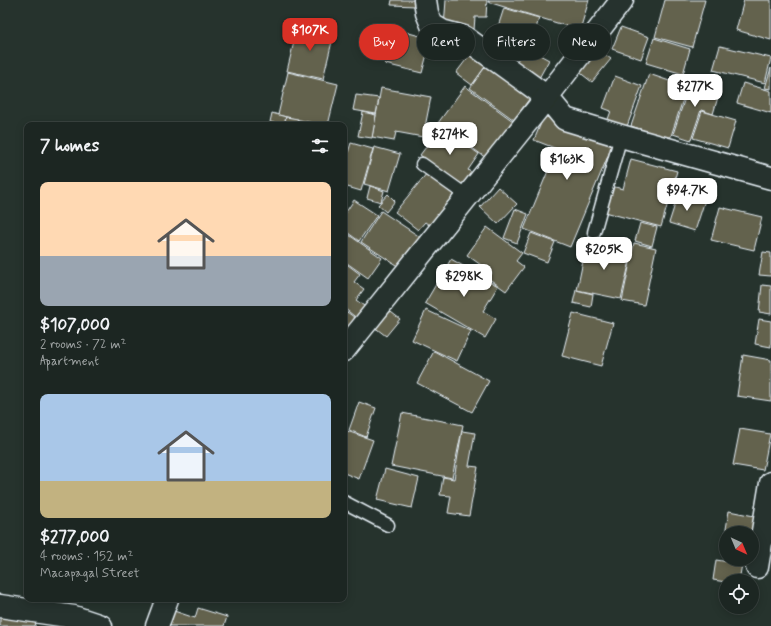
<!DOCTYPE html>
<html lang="en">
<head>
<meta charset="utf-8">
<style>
  body { margin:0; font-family:Mynerve,sans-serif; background:#252e2a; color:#f1f3f6; height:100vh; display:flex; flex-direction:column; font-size:15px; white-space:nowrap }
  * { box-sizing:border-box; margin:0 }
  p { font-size:13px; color:#a0a5a5 }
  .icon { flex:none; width:22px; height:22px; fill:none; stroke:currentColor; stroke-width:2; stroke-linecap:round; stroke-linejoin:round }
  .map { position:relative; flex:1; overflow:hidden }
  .drawer { position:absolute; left:24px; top:122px; width:323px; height:480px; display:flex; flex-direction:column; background:#1c2622; border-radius:8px; box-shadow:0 2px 10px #0003,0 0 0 1px #3a4340 }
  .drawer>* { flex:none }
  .top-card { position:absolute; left:359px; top:24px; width:352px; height:36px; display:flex; gap:8px }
  .needle { width:26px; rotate:136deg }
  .fabs { position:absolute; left:719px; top:526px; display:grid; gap:8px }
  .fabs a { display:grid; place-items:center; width:40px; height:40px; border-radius:50%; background:#1c2622; box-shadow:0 2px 10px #0003,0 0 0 1px #3a4340; font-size:20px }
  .price { position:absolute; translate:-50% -34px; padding:0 9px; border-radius:8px; background:#fff; color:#222; font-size:13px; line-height:26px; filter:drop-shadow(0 1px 2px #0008) }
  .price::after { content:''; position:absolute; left:50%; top:24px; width:12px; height:9px; margin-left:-6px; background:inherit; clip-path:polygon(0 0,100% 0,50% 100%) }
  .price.selected { background:#d93025; color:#fff }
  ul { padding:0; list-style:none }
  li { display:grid; align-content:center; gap:8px; height:212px; padding:0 16px }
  li span { display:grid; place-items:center; height:124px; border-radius:8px; color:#555 }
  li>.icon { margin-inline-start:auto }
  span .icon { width:72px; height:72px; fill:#fffc; stroke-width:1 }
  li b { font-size:17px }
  h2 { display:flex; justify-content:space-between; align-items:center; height:48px; padding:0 16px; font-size:17px }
  .chip { padding:0 14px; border-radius:18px; background:#1c2622; box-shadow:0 2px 10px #0003,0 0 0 1px #3a4340; font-size:14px; line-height:36px }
  .chip.selected { background:#d93025; color:#fff }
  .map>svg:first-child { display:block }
  .building { fill:#64624e; stroke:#e8f1f8 }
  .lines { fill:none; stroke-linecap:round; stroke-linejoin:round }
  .lane-casing { stroke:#e8f1f8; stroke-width:15 }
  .street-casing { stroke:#e8f1f8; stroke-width:25 }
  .secondary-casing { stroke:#e8f1f8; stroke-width:25 }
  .lane { stroke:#26332d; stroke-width:12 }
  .street { stroke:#26332d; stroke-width:22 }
  .secondary { stroke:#26332d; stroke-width:22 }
</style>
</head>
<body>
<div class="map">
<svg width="771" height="626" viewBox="0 0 771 626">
  <rect width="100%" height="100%" fill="#26332d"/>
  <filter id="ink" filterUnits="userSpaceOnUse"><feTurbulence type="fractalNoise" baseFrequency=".025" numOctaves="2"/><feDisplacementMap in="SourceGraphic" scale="8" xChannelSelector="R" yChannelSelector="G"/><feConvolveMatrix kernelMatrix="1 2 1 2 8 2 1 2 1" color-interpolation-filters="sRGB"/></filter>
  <g filter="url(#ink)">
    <g class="building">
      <path d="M392,0H416V6L391,5Z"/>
      <path d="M446,0H487L486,17H475L474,30L444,27Z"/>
      <path d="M489,0H589L580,30L488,2Z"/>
      <path d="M665,0H705L692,47L655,37Z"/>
      <path d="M744,0H771V40L736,30Z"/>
      <path d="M504,8L539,18L531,46L495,36Z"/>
      <path d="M298,25L334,33L323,79L287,71Z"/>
      <path d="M621,27L649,37L641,59L612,49Z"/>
      <path d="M394,29L431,39L422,73L385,64Z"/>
      <path d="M654,38L690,49L683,74L646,63Z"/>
      <path d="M592,45L611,59L592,82L574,68Z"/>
      <path d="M720,46L771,58L765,83L713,70Z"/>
      <path d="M525,47L549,60L538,80L514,66Z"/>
      <path d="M472,52L487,64L472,85L456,73Z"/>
      <path d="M491,59L535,91L514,120L470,88Z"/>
      <path d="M771,68V89L765,88Z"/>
      <path d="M288,72L338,84L328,125H322L278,115Z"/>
      <path d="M649,74L687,87L670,139L631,126Z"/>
      <path d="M615,76L642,86L626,129L607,122L611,111L603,108Z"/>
      <path d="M692,77L711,83L707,93L718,97L713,114L701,110L691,140L673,134Z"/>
      <path d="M743,83L771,91V113L737,103Z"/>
      <path d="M465,86L513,121L486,158L438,123Z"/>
      <path d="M381,88L431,97L423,137L396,132L394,141L372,137Z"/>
      <path d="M356,95L379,98L376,114L353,110Z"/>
      <path d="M702,111L736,121L728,148L693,138Z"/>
      <path d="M363,112L376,115L372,138L358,136Z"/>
      <path d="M272,113L286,117L284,125L270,122Z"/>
      <path d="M544,116L613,144L570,247L524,229L557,149L534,140Z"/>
      <path d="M286,117L298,119L296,125H284Z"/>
      <path d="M441,127L479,154L468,170L472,173L462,186L420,155Z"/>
      <path d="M351,143L373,149L361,191L344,186V166Z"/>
      <path d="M374,147L400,154L389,191L364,184Z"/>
      <path d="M631,159L677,171L661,227L604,212L611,186L623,189Z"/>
      <path d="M427,173L458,197L433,228L425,222L418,230L395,212Z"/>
      <path d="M370,186L384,191L381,202L367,198Z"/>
      <path d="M498,187L517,204L498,224L480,207Z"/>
      <path d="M679,192L705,200L695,231L669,223Z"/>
      <path d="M388,194L395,201L386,212L378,205Z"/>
      <path d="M354,200L377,215L359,241L344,230V215Z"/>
      <path d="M720,207L762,217L754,250L711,240Z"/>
      <path d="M515,209L528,214L517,243L504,238Z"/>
      <path d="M381,211L423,239L402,269L361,242Z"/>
      <path d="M640,223L657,227L652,246L635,241Z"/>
      <path d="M487,227L522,253L516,261L524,267L506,291L488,278L492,273L467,255Z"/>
      <path d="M531,233L555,242L547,262L523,253Z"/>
      <path d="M349,235L382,258L368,278L344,261V242Z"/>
      <path d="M587,242L632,252L621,299L577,290Z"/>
      <path d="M634,243L656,248L644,305L622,301Z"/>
      <path d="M763,252L771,253V276L759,275Z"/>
      <path d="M451,259L498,286L483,311L496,319L485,338L425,303Z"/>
      <path d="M344,262L360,274L354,282L364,289L356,300L368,309L359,320L344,308Z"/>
      <path d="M762,285L771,286V314L759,312Z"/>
      <path d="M576,290L593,294L591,307L573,303Z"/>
      <path d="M387,309L400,319L386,336L373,326Z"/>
      <path d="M426,310L471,331L457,361L412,340Z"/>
      <path d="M347,312L358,320L344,339V316Z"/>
      <path d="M573,313L613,323L601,366L562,356Z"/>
      <path d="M759,319L771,321V347L755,344Z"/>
      <path d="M434,351L489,381L472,412L417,383Z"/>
      <path d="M743,355L771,360V401L737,396Z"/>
      <path d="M359,402L376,408L366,437L349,430Z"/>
      <path d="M402,413L463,425L452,478L391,466Z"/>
      <path d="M740,429L770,434L763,470L733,465Z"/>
      <path d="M344,430L373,440L359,479L344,473Z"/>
      <path d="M462,431L475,433L469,466L478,467L469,516L448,513L451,496L440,495L443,477L454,479Z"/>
      <path d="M385,469L419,478L412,508L377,500Z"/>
      <path d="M729,511L759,517L752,533H726V548L723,547Z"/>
      <path d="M716,560L742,564L739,581L726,582L713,580Z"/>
      <path d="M198,608L227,617L224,626H170L174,611L195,618Z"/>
      <path d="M0,611L36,622L35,626H0Z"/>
    </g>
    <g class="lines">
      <defs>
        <g id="lane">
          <path d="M422,164L467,196"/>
          <path d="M594,232L621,136"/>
          <path d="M344,502L388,525"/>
        </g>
        <g id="street">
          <path d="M425,0L427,13L432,25L442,31L464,37L547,97L565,119L621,136L771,178"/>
          <path d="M757,567L771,483"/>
          <path d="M0,606L74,617L101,626"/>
        </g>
        <g id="secondary">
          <path d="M344,350L547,97L622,0"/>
          <path d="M157,626L167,599"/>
        </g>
      </defs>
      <use href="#lane" class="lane-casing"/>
      <use href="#street" class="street-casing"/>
      <use href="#secondary" class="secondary-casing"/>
      <use href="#lane" class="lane"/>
      <use href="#street" class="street"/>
      <use href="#secondary" class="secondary"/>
    </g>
  </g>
</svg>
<div class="fabs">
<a><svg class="needle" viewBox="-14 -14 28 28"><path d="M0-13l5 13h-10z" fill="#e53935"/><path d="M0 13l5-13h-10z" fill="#a0a5a5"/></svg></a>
<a><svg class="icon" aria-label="locate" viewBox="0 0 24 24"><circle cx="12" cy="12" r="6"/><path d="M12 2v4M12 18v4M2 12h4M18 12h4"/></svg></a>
</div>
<b class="price selected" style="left:310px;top:52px">$107K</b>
<b class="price" style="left:695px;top:108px">$277K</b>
<b class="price" style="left:450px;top:156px">$274K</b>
<b class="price" style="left:567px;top:181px">$163K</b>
<b class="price" style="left:687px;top:212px">$94.7K</b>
<b class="price" style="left:604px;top:271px">$205K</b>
<b class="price" style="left:464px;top:298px">$298K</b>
<div class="top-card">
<a class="chip selected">Buy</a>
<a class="chip">Rent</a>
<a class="chip">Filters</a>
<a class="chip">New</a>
</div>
<section class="drawer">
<h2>7 homes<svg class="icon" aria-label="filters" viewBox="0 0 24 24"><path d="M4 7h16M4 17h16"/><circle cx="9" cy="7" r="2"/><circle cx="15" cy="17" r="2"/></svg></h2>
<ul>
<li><span style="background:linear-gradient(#ffd9b3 60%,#9aa5b1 0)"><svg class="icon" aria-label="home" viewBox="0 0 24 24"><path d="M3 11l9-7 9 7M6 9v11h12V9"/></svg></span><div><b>$107,000</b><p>2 rooms · 72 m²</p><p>Apartment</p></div></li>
<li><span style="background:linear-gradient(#a9c7e8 70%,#c2b280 0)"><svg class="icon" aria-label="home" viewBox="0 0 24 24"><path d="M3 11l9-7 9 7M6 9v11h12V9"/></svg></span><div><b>$277,000</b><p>4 rooms · 152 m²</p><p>Macapagal Street</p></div></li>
</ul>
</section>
</div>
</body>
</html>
